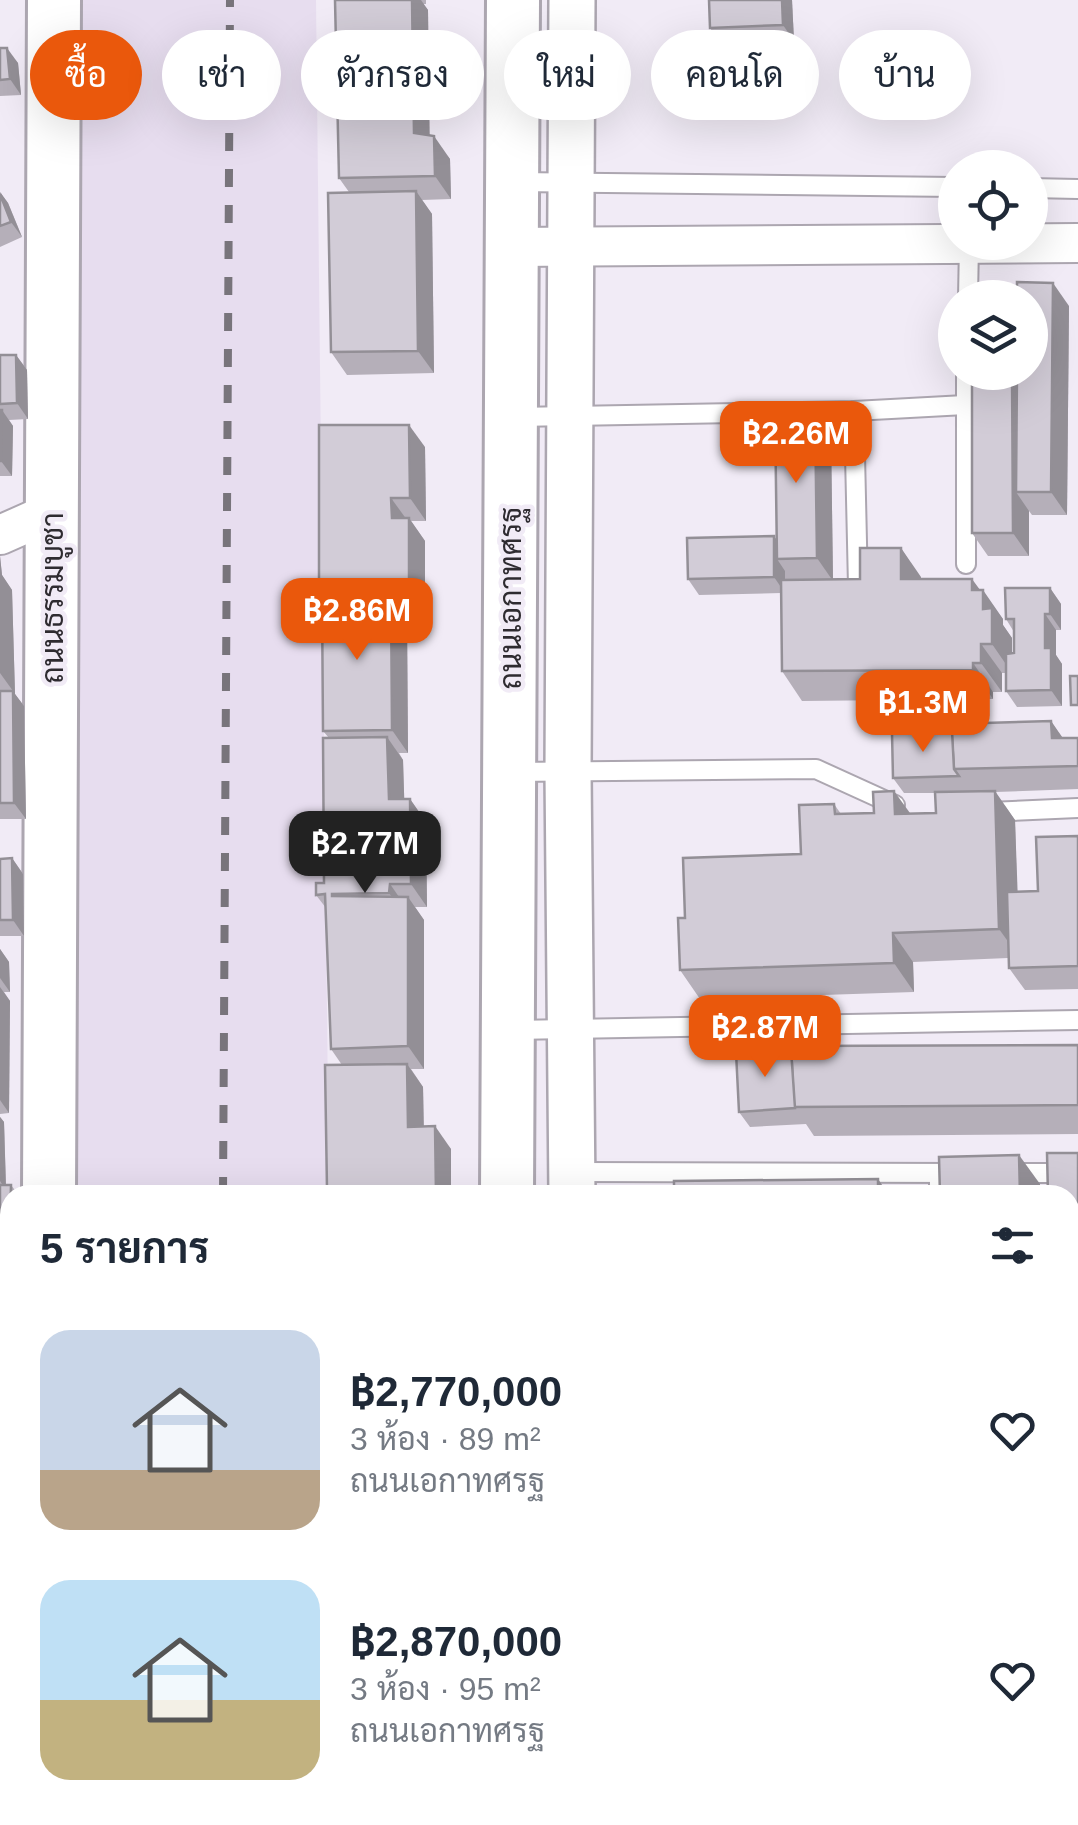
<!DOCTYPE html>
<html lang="th">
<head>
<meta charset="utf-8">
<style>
  body { margin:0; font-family:Helvetica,Sarabun,sans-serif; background:#f2f2f3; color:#1f2937; height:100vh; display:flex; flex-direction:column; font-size:38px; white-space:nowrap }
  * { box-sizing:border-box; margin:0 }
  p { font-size:32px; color:#747a83 }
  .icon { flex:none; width:55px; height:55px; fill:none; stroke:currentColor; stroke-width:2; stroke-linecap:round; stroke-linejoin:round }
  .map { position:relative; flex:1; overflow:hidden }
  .panel { position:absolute; left:0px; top:1185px; width:1080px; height:640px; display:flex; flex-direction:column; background:#fff; border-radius:30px 30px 0 0; box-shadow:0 10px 40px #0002 }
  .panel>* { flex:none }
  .banner { position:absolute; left:30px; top:30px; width:1020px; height:90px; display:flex; gap:20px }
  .fabs { position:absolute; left:938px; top:150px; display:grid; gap:20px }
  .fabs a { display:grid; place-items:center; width:110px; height:110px; border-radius:50%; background:#fff; box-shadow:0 10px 40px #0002; font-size:50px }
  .price { position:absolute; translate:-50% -85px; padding:0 22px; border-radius:20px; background:#ea580c; color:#fff; font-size:32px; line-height:65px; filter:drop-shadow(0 2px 5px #0008) }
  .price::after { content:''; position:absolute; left:50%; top:60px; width:30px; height:22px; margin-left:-15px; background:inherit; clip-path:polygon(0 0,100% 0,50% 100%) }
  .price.active { background:#222; color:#fff }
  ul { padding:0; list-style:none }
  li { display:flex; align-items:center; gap:30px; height:250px; padding:0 40px }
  li span { display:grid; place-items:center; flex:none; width:280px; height:200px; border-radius:30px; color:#555 }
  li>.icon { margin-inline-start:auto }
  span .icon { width:120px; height:120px; fill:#fffc; stroke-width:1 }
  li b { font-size:42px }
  h2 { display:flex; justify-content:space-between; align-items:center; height:120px; padding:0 40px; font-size:42px }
  .chip { padding:0 35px; border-radius:45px; background:#fff; box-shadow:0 10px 40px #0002; font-size:35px; line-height:90px }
  .chip.active { background:#ea580c; color:#fff }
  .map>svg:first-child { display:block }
  .built { fill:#e7ddef }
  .water { fill:#a08eae }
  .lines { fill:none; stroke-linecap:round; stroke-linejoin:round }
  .service-casing { stroke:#aca6b0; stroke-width:22 }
  .minor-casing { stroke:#aca6b0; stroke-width:42 }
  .tertiary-casing { stroke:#aca6b0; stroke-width:50 }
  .secondary-casing { stroke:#aca6b0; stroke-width:58 }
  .service { stroke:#fff; stroke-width:18 }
  .minor { stroke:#fff; stroke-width:38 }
  .tertiary { stroke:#fff; stroke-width:45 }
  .secondary { stroke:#fff; stroke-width:52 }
  .rail { stroke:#78747b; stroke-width:8; stroke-dasharray:18 18; stroke-linecap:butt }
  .wall { fill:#b5afb9 }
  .shaded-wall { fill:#938f96 }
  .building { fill:#d2ccd7; stroke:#938f96; stroke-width:2.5 }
  .labels { text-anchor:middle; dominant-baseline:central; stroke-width:9; stroke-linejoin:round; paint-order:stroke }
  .street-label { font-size:30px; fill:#2e2b30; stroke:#f1ebf6 }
</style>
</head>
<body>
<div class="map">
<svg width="1078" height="1825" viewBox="0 0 1078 1825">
  <rect width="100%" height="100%" fill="#f1ebf6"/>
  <g class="built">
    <path d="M75,0H316L329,1195H69Z"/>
    <rect x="66" y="1815" width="270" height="10"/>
  </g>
  <path class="water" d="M1070,1638L1078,1639V1789H1070Z"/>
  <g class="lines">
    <defs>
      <g id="service">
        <path d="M516,182L955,187"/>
        <path d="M1030,188L1078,189"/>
        <path d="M968,298L969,244"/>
        <path d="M966,372V564"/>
        <path d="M854,411L858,586"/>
        <path d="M516,417L854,411L965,405"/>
        <path d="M513,772L816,769L895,805"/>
        <path d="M989,812L1078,808"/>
        <path d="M513,1030L1078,1020"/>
        <path d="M574,1172L963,1173"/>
        <path d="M939,1173V1195"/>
        <path d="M1009,1173H1078"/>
        <path d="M1070,1499H1078"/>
      </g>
      <g id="minor">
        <path d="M511,247L1078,243"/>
        <path d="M0,535L52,512"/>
        <path d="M0,1427L10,1422"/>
        <path d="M0,1483L10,1478"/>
        <path d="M1070,1583H1078"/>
      </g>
      <path id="tertiary" d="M572,1195L568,772L572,0"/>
      <g id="secondary">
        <path d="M49,1195L54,0"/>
        <path d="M507,1195L513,0"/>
        <path d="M507,1815V1825"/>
        <path d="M46,1825V1815"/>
      </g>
    </defs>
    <use href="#service" class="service-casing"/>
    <use href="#minor" class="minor-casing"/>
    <use href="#tertiary" class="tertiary-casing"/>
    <use href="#secondary" class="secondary-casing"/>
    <use href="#service" class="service"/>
    <use href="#minor" class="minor"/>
    <use href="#tertiary" class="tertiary"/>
    <use href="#secondary" class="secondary"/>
    <g class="rail">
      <path d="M223,1195L230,0"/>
      <path d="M220,1825V1815"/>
    </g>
  </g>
  <g class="wall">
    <path d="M335,0H426V4H423L428,10L429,136L450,159L451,199L422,200L432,214L434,373L347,375L331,352L349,192L339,178Z"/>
    <path d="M792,0L794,41L721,44L710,28Z"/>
    <path d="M0,48L18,63L21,95L0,96Z"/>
    <path d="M0,192L8,203L22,237L0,247Z"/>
    <path d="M1069,306L1067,515H1032L1029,511V556H988L972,533L1030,372Z"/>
    <path d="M0,355H16L27,370L28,419L9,420L13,426L12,476H0Z"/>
    <path d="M815,412L831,435L833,580L860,579L901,548L921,579L980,590L1003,619V625L1012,638V653H1014V632L1006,619L1050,588L1061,604V630H1056V655L1062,664V706L1017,707L1006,691V673H1002V692H993V699L802,701L782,671L781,593L699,595L688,579L774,536L776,540Z"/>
    <path d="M425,447L426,521H411L425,541V604H397L407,618L408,753H399L403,760L404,799H410L426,822L427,907H415L424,920V1069H411L423,1087L424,1127L451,1149V1195H331L327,1189L342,1065L331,1049L326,908L316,895L324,883L329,738L323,731L329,596L319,581Z"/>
    <path d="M0,556L2,575L12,590L15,694L24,706L26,819H0Z"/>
    <path d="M1051,721L1062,738H1078V789L995,792L1015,820L1017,891H1038L1078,836V989L1025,990L1009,968L1008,958L913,962L914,992L700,999L680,970L685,918L801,854L834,804L841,814L936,813L935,793H904L893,778L952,731Z"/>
    <path d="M12,858L23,874L24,936H0V859Z"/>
    <path d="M0,949L9,962L10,992H4L10,1001L9,1113L0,1114Z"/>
    <path d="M1078,1045V1134L814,1136L806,1124L750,1127L739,1112Z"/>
    <path d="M0,1117L4,1122L6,1185H11L17,1193L10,1195V1233L0,1234Z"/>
    <path d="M1078,1153V1483H1073L1070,1478V1195Z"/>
  </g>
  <g class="shaded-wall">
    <path d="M412,0H421L428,10L430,156L414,133Z"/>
    <path d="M782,0H792L794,41L783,25Z"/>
    <path d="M7,48L18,63L21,95L10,79Z"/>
    <path d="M434,136L450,159L451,199L435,176Z"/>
    <path d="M416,191L432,214L434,373L418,351Z"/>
    <path d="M0,192L8,203L22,237L11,222Z"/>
    <path d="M1053,283L1069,306L1067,515L1051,492Z"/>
    <path d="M16,355L27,370L28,419L17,403Z"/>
    <path d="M1012,372H1028L1016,492L1029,511V556L1013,533Z"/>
    <path d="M2,410L13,426L12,476L1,461Z"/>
    <path d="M815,412L831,435L833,581L817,558Z"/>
    <path d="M409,425L425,447L426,521L410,498Z"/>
    <path d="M391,498L407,520L392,518Z"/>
    <path d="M409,518L425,541V604L409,581Z"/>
    <path d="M774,536L785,552L777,559L785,571V593L774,577Z"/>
    <path d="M901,548L921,577V608L901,579Z"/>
    <path d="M0,556L2,575L12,590L15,694L24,706L26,819L14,803L13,691L0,673Z"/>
    <path d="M972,579L983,594V590L1003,619V625L1012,638V673L992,644L972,590Z"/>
    <path d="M1050,588L1061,604V630L1050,614Z"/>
    <path d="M391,595L407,618L408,753L392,730Z"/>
    <path d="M1045,614L1056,630V655L1062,664V706L1051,690L1045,648Z"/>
    <path d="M981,644L1002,673V692L981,663Z"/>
    <path d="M973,663L993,692V699L973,670Z"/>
    <path d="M1051,721L1067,744L1052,738Z"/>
    <path d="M387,737L403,760L405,822L389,799Z"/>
    <path d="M894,791L915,820L895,814Z"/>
    <path d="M995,791L1015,820L1020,958L999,929Z"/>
    <path d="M410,799L426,822L427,907L411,884Z"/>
    <path d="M12,858L23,874L24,936L13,920Z"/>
    <path d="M390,884L406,907L405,916L389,893Z"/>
    <path d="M408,897L424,920V1069L408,1046Z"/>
    <path d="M893,933L913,962L914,992L894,963Z"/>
    <path d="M0,949L9,962L10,992L0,978Z"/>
    <path d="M0,987L10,1001L9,1113L0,1100Z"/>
    <path d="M407,1064L423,1087L424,1150L408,1127Z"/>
    <path d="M0,1117L4,1122L6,1190L0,1181Z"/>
    <path d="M435,1126L451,1149V1195H436Z"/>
    <path d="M1019,1155L1040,1184V1195H1020Z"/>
    <path d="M878,1179L889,1195H878Z"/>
    <path d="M0,1239L2,1241L0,1282Z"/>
    <path d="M0,1297L1,1298V1329L0,1327Z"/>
  </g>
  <g class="building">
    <path d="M335,0H412L414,133L434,136L435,176L339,178Z"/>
    <path d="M709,0H782L783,25L710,28Z"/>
    <path d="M0,48H7L10,79L0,80Z"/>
    <path d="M416,191L418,351L331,352L328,193Z"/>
    <path d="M0,194L11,222L0,226Z"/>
    <path d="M1017,282L1053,283L1051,492H1016L1017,372H1030V298H1017Z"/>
    <path d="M0,355H16L17,403L0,404Z"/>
    <path d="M972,372H1012L1013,533H972Z"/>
    <path d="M0,410H2L1,461H0Z"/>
    <path d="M815,412L817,558L777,559L775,413Z"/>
    <path d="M319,425H409L410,498H391L392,518H409V581H319Z"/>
    <path d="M774,536V577L688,579L687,538Z"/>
    <path d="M860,548H901V579H972V590H983V609L992,608V644H981V663H973V670L782,671L781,580L860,579Z"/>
    <path d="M1005,588H1050V614H1045V648H1051V690L1006,691V654L1014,653V619H1006Z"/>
    <path d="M391,595L392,730L323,731L322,596Z"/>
    <path d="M1070,676H1078V705H1071Z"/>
    <path d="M0,691H13L14,803H0Z"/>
    <path d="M1051,721L1052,738H1078V766L954,769L951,724Z"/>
    <path d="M952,731L954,769L959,776L893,778L892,733Z"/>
    <path d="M387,737L389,799H410L411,884H390L389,893L332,894V896L408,897V1046L331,1049L325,894L316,895V883H324L323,738Z"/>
    <path d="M894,791L895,814L936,813L935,792L995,791L999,929L893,933L894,963L680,970L678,918H685L683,858L801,854L799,805L834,804L835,814L874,813L873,792Z"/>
    <path d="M1078,836V966L1009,968L1007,892L1038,891L1036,837Z"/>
    <path d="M12,858L13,920H0V859Z"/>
    <path d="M1078,1045V1105L794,1107L791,1046Z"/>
    <path d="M791,1049L795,1108L739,1112L736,1052Z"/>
    <path d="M407,1064L408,1127L435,1126L436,1195H390V1188L327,1189L325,1065Z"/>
    <path d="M1047,1153H1078V1453H1070V1195H1048Z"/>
    <path d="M1019,1155L1020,1195H940L939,1157Z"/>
    <path d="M878,1179V1195H674V1181Z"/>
    <path d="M0,1185H11L10,1225H0Z"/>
  </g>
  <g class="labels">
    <g class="street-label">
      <text transform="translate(52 598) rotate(-90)">ถนนธรรมบูชา</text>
      <text transform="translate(510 598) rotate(-90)">ถนนเอกาทศรฐ</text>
    </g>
  </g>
</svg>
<div class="fabs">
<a><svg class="icon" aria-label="locate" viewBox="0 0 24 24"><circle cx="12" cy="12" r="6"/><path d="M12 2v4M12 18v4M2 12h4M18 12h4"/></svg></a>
<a><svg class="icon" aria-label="layers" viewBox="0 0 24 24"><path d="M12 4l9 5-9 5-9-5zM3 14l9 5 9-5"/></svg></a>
</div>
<b class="price" style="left:796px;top:486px">฿2.26M</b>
<b class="price" style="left:357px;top:663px">฿2.86M</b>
<b class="price" style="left:923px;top:755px">฿1.3M</b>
<b class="price active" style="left:365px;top:896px">฿2.77M</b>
<b class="price" style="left:765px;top:1080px">฿2.87M</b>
<div class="banner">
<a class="chip active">ซื้อ</a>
<a class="chip">เช่า</a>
<a class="chip">ตัวกรอง</a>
<a class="chip">ใหม่</a>
<a class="chip">คอนโด</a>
<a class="chip">บ้าน</a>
</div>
<section class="panel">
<h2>5 รายการ<svg class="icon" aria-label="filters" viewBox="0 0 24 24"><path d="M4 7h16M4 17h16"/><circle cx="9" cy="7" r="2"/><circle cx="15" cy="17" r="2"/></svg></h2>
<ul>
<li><span style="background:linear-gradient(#c9d6e8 70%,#b9a48a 0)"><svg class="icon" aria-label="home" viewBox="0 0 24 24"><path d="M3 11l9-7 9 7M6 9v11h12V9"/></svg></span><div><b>฿2,770,000</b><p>3 ห้อง · 89 m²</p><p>ถนนเอกาทศรฐ</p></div><svg class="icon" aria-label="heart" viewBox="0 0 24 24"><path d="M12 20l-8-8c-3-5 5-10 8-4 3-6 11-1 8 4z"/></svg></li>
<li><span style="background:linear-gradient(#bfe0f5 60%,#c2b280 0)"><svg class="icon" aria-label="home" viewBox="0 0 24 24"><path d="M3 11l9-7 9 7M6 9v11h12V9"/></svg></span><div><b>฿2,870,000</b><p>3 ห้อง · 95 m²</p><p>ถนนเอกาทศรฐ</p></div><svg class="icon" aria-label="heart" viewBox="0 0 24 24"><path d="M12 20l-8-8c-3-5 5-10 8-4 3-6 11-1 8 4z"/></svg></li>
</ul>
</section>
</div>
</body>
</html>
